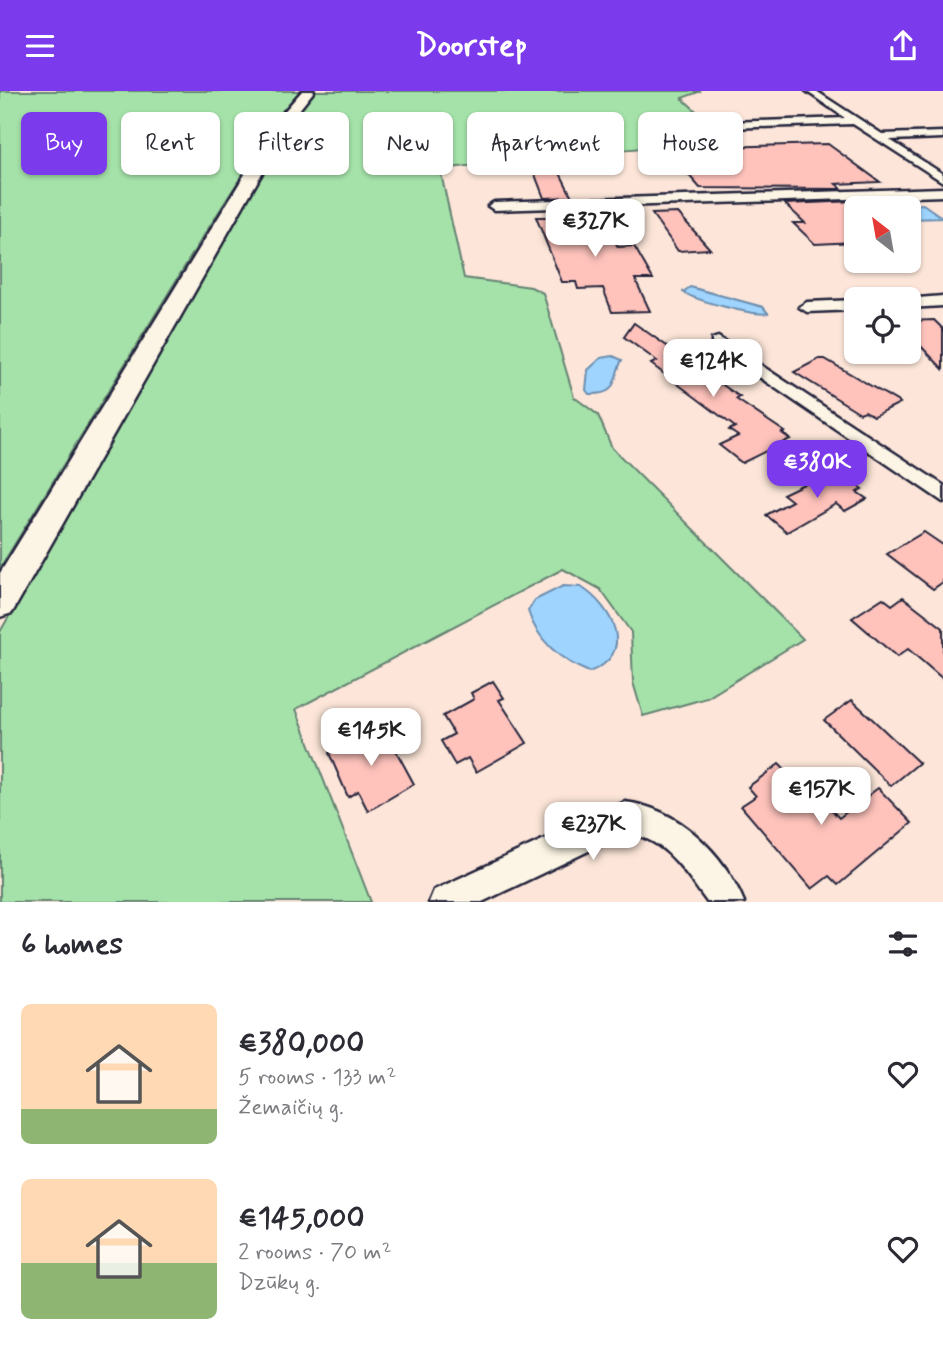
<!DOCTYPE html>
<html lang="en">
<head>
<meta charset="utf-8">
<style>
  body { margin:0; font-family:Mynerve,sans-serif; background:#f2f2f3; color:#2b2b33; height:100vh; display:flex; flex-direction:column; font-size:26px; white-space:nowrap }
  * { box-sizing:border-box; margin:0 }
  p { font-size:23px; color:#7c7c81 }
  .icon { flex:none; width:38px; height:38px; fill:none; stroke:currentColor; stroke-width:2; stroke-linecap:round; stroke-linejoin:round }
  .map { position:relative; height:811px; overflow:hidden }
  .panel { display:flex; flex-direction:column; background:#fff; flex:1 }
  .panel>* { flex:none }
  .hud { position:absolute; left:21px; top:21px; width:901px; height:63px; display:flex; gap:14px }
  .needle { width:46px; rotate:329deg }
  .controls { position:absolute; left:844px; top:105px; display:grid; gap:14px }
  .controls a { display:grid; place-items:center; width:77px; height:77px; border-radius:10px; background:#fff; box-shadow:0 2px 5px #0004; font-size:35px }
  .price { position:absolute; translate:-50% -60px; padding:0 16px; border-radius:14px; background:#fff; color:#222; font-size:23px; line-height:46px; filter:drop-shadow(0 2px 4px #0008) }
  .price::after { content:''; position:absolute; left:50%; top:42px; width:21px; height:16px; margin-left:-10px; background:inherit; clip-path:polygon(0 0,100% 0,50% 100%) }
  .price.current { background:#7c3aed; color:#fff }
  ul { padding:0; list-style:none }
  li { display:flex; align-items:center; gap:21px; height:175px; padding:0 21px }
  li span { display:grid; place-items:center; flex:none; width:196px; height:140px; border-radius:10px; color:#555 }
  li>.icon { margin-inline-start:auto }
  span .icon { width:84px; height:84px; fill:#fffc; stroke-width:1 }
  li b { font-size:30px }
  h2 { display:flex; justify-content:space-between; align-items:center; height:84px; padding:0 21px; font-size:30px }
  .pill { padding:0 24px; border-radius:10px; background:#fff; box-shadow:0 2px 5px #0004; font-size:24px; line-height:63px }
  .pill.current { background:#7c3aed; color:#fff }
  header { display:flex; justify-content:space-between; align-items:center; height:91px; padding:0 21px; background:#7c3aed; color:#fff; font-size:32px; font-weight:700 }
  .map>svg:first-child { display:block }
  .green { fill:#a5e2a9; stroke:#648272; stroke-width:2 }
  .water { fill:#9ed4fd; stroke:#6c8daf; stroke-width:2 }
  .building { fill:#ffc3bc; stroke:#22223b; stroke-width:2 }
  .lines { fill:none; stroke-linecap:round; stroke-linejoin:round }
  .street-casing { stroke:#22223b; stroke-width:5 }
  .secondary-casing { stroke:#22223b; stroke-width:5 }
  .street { fill:#fcf5e5; fill-rule:evenodd }
  .secondary { fill:#fcf5e5; fill-rule:evenodd }
</style>
</head>
<body>
<header><svg class="icon" aria-label="menu" viewBox="0 0 24 24"><path d="M4 6h16M4 12h16M4 18h16"/></svg>Doorstep<svg class="icon" aria-label="share" viewBox="0 0 24 24"><path d="M12 15V3M7 8l5-5 5 5M5 13v7h14v-7"/></svg></header>
<div class="map">
<svg width="943" height="811" viewBox="0 0 943 811">
  <rect width="100%" height="100%" fill="#fde6d9"/>
  <filter id="ink" filterUnits="userSpaceOnUse"><feTurbulence type="fractalNoise" baseFrequency=".0143" numOctaves="2"/><feDisplacementMap in="SourceGraphic" scale="14" xChannelSelector="R" yChannelSelector="G"/><feConvolveMatrix kernelMatrix="1 2 1 2 8 2 1 2 1" color-interpolation-filters="sRGB"/></filter>
  <g filter="url(#ink)">
    <g class="green">
      <path d="M0,0H300L283,20L201,149L0,477Z"/>
      <path d="M316,0H701L682,7L708,31L699,51L440,78L464,187L531,196L543,202L574,306L598,324L612,357L803,548L707,607L643,625L633,591L631,541L600,498L563,478L296,618L371,811H0V541L291,31Z"/>
    </g>
    <g class="water">
      <path d="M923,113L943,127L908,128V117H888Z"/>
      <path d="M690,196L763,216L768,222C757,226 694,209 683,201Z"/>
      <path d="M613,265L622,269C612,288 620,304 589,303L586,299L588,279L601,267Z"/>
      <path d="M563,495L581,496C613,516 637,564 589,581C561,570 537,549 528,520L535,509Z"/>
    </g>
    <g class="building">
      <path d="M828,53L880,91L836,93L842,98L700,97L681,75L736,71L722,56Z"/>
      <path d="M559,80L572,106L544,107L534,81Z"/>
      <path d="M856,110V151L815,153L793,132H805L785,113Z"/>
      <path d="M578,119L581,126L601,125L618,156L634,155L653,188H635L650,220L612,221L603,197L578,198L576,191H562L536,126H552L550,120Z"/>
      <path d="M678,122L710,158L678,160L652,123Z"/>
      <path d="M934,229L943,238V278L908,242V230Z"/>
      <path d="M634,232L740,306L736,308L785,341L782,342L790,348L742,372L719,354L738,345L729,339L735,336L651,273L657,270L624,246Z"/>
      <path d="M819,268H825L900,312L874,325L865,320L860,322L794,281Z"/>
      <path d="M835,378L862,398L857,401L867,408L845,420L836,413L787,441L766,424L792,410L783,403Z"/>
      <path d="M924,441L943,454V491L933,498L887,463Z"/>
      <path d="M903,506L943,537V588L908,558L897,566L852,527L883,507L892,514Z"/>
      <path d="M493,590L504,607L499,609L527,652L476,681L468,667L455,674L441,650L454,643L443,625L474,608L471,602Z"/>
      <path d="M852,609L919,672L891,695L824,629Z"/>
      <path d="M382,634L414,693L368,720L358,700L348,706L329,662Z"/>
      <path d="M779,673L792,686L797,682L839,727L878,697L912,732L838,794L829,785L812,798L741,715L756,705L748,696Z"/>
    </g>
    <g class="lines">
      <defs>
        <g id="street">
          <path d="M806,0H816L882,43L943,41V47L890,49L943,83V91L853,33L729,37L724,34L729,31L845,27Z"/>
          <path d="M943,97V105L494,119L488,115L494,111Z"/>
          <path d="M943,205V215L908,217V208H905Z"/>
          <path d="M856,209V219L807,221L799,216L807,211Z"/>
          <path d="M718,246L943,394V411L712,254V248Z"/>
          <path d="M625,711C678,717 724,762 744,811H707C685,781 666,747 626,742L482,811H429L434,799Z"/>
        </g>
        <path id="secondary" d="M302,0H314L295,24L12,522L0,526V482L282,23Z"/>
      </defs>
      <use href="#street" class="street-casing"/>
      <use href="#secondary" class="secondary-casing"/>
      <use href="#street" class="street"/>
      <use href="#secondary" class="secondary"/>
    </g>
  </g>
</svg>
<div class="controls">
<a><svg class="needle" viewBox="-14 -14 28 28"><path d="M0-13l5 13h-10z" fill="#e53935"/><path d="M0 13l5-13h-10z" fill="#7c7c81"/></svg></a>
<a><svg class="icon" aria-label="locate" viewBox="0 0 24 24"><circle cx="12" cy="12" r="6"/><path d="M12 2v4M12 18v4M2 12h4M18 12h4"/></svg></a>
</div>
<b class="price" style="left:595px;top:168px">€327K</b>
<b class="price" style="left:713px;top:308px">€124K</b>
<b class="price current" style="left:817px;top:409px">€380K</b>
<b class="price" style="left:371px;top:677px">€145K</b>
<b class="price" style="left:821px;top:736px">€157K</b>
<b class="price" style="left:593px;top:771px">€237K</b>
<div class="hud">
<a class="pill current">Buy</a>
<a class="pill">Rent</a>
<a class="pill">Filters</a>
<a class="pill">New</a>
<a class="pill">Apartment</a>
<a class="pill">House</a>
</div>
</div>
<section class="panel">
<h2>6 homes<svg class="icon" aria-label="filters" viewBox="0 0 24 24"><path d="M4 7h16M4 17h16"/><circle cx="9" cy="7" r="2"/><circle cx="15" cy="17" r="2"/></svg></h2>
<ul>
<li><span style="background:linear-gradient(#ffd9b3 75%,#8fb573 0)"><svg class="icon" aria-label="home" viewBox="0 0 24 24"><path d="M3 11l9-7 9 7M6 9v11h12V9"/></svg></span><div><b>€380,000</b><p>5 rooms · 133 m²</p><p>Žemaičių g.</p></div><svg class="icon" aria-label="heart" viewBox="0 0 24 24"><path d="M12 20l-8-8c-3-5 5-10 8-4 3-6 11-1 8 4z"/></svg></li>
<li><span style="background:linear-gradient(#ffd9b3 60%,#8fb573 0)"><svg class="icon" aria-label="home" viewBox="0 0 24 24"><path d="M3 11l9-7 9 7M6 9v11h12V9"/></svg></span><div><b>€145,000</b><p>2 rooms · 70 m²</p><p>Dzūkų g.</p></div><svg class="icon" aria-label="heart" viewBox="0 0 24 24"><path d="M12 20l-8-8c-3-5 5-10 8-4 3-6 11-1 8 4z"/></svg></li>
</ul>
</section>
</body>
</html>
